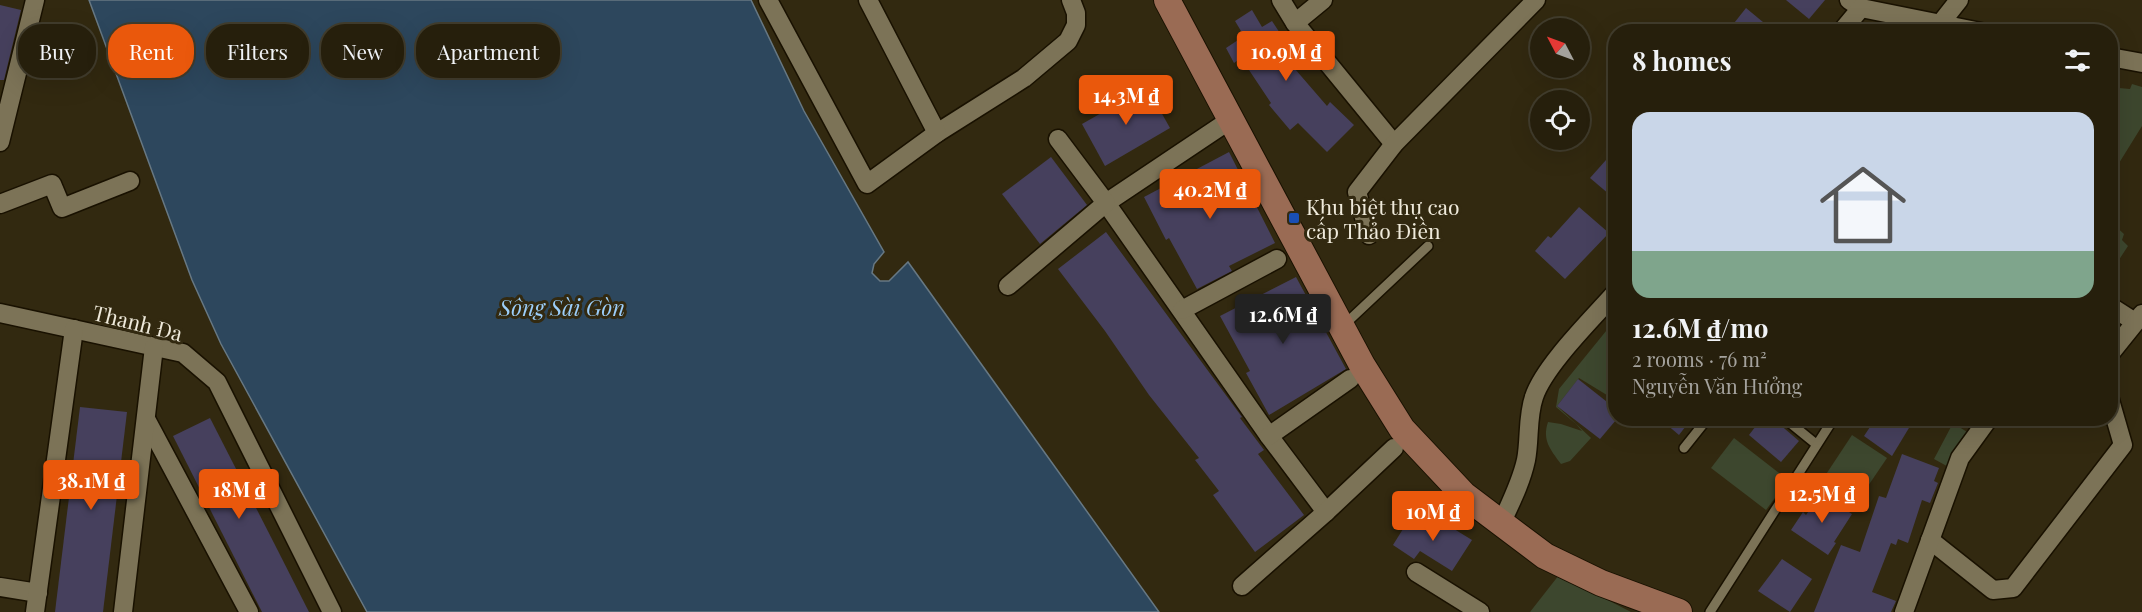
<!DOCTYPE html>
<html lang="en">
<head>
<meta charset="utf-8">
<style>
  body { margin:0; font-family:"Playfair Display",serif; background:#322c1a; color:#f1f3f6; height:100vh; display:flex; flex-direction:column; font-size:22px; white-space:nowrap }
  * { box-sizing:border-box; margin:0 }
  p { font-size:20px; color:#a4a29d }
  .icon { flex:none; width:33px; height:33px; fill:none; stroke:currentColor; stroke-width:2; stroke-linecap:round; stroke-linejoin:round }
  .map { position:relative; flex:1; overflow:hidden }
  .details { position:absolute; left:1608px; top:24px; width:510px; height:402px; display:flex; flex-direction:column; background:#261f0c; border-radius:24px; box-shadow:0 6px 24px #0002,0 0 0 2px #423d2d }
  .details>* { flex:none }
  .hud { position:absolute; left:18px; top:24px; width:570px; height:54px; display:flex; gap:12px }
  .needle { width:39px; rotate:311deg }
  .fabs { position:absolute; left:1530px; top:18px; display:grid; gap:12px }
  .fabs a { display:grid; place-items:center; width:60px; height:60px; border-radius:50%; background:#261f0c; box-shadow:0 6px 24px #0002,0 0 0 2px #423d2d; font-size:30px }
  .price { position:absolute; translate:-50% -51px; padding:0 14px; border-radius:6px; background:#ea580c; color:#fff; font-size:20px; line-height:39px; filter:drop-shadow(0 2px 3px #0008) }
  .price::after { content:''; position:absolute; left:50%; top:36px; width:18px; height:14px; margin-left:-9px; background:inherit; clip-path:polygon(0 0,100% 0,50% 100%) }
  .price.on { background:#222; color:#fff }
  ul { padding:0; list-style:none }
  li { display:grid; align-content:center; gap:12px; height:318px; padding:0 24px }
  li+li { border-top:2px solid #423d2d }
  li span { display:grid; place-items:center; height:186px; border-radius:18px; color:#555 }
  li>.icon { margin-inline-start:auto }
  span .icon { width:108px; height:108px; fill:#fffc; stroke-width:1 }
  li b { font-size:26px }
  h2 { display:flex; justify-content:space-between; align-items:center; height:72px; padding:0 24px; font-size:26px }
  .tag { padding:0 21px; border-radius:24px; background:#261f0c; box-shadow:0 6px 24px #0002,0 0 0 2px #423d2d; font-size:21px; line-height:54px }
  .tag.on { background:#ea580c; color:#fff }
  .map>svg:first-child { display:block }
  .green { fill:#3d472e }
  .water { fill:#2d475d; stroke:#677883; stroke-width:1.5 }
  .building { fill:#46405d }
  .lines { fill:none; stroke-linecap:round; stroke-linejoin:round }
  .lane-casing { stroke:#191100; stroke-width:12 }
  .street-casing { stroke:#191100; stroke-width:21 }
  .secondary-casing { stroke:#191100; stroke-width:28 }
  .lane { stroke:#7c7357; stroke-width:9 }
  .street { stroke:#7c7357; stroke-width:18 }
  .secondary { stroke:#9a6b54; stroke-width:26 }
  .transit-dot { fill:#1a4fb4; stroke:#322910; stroke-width:2 }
  .labels { text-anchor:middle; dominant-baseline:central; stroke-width:6; stroke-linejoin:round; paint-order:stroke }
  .poi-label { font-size:21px; fill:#efeadb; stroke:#322910; text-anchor:start }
  .street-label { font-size:21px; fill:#efeadb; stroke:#322910 }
  .water-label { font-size:22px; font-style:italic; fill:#9ccef9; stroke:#322910 }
</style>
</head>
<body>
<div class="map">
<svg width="2142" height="612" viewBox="0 0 2142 612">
  <rect width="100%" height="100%" fill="#322910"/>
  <g class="green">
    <path d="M2132,84L2142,87V126L2111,176V109H2114L2111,94L2119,88L2130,89Z"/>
    <path d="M2111,222L2124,234L2122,240L2128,246L2111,272Z"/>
    <path d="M1615,320V346L1607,356L1615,364V400L1579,378L1557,406L1591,438L1570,461L1561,464C1550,449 1542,440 1548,422L1561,424L1582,431L1576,424L1556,407L1559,389Z"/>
    <path d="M1978,419L1954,470L1934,459L1953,423L1967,432Z"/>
    <path d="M1852,435L1887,458L1851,511L1817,488Z"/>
    <path d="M1734,438L1788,480L1766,510L1711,468Z"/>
    <path d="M1559,575L1631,612H1530Z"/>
  </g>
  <path class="water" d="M89,0H751L804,111L884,252L874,264L872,273L880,281H889L908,262L1159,612H367L221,344L192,280Z"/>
  <g class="building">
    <path d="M1786,0H1825L1809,19Z"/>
    <path d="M0,5L21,10L4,80H0Z"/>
    <path d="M1746,8L1775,32H1727Z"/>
    <path d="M1252,10L1262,27L1272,21L1301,65L1295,69L1327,106L1330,102L1354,125L1327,152L1298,123L1290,130L1269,105L1271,103L1241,58L1234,63L1226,48L1244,36L1235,21Z"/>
    <path d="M1147,87L1170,128L1105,166L1082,124Z"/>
    <path d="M1229,152L1275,243L1229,266L1232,271L1197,289L1169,238L1166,240L1144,197Z"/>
    <path d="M1051,157L1087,205L1040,244L1002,194Z"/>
    <path d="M1606,160L1616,168V200L1590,178Z"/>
    <path d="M1579,207L1609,233L1565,279L1535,251L1548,236L1551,238Z"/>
    <path d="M1106,232L1242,417L1240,418L1264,450L1258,454L1304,515L1255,552L1213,495L1219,491L1195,460L1199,458L1149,395L1105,331L1058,269Z"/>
    <path d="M1296,277L1346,369L1269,415L1246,373L1250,371L1220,316Z"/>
    <path d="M1578,379L1616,409V420L1600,439L1557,406Z"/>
    <path d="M80,407L127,412L103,612H55Z"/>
    <path d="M210,418L275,545L309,612H262L173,436Z"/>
    <path d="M1659,418H1692L1679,435Z"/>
    <path d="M1762,418H1772L1799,441L1781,462L1749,435Z"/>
    <path d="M1876,418H1915L1892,456L1864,436Z"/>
    <path d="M1902,454L1939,468L1934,481L1938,483L1930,503L1922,500L1908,543L1898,539L1896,545L1891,543L1872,592L1896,601L1891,612H1814L1841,545L1860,552L1879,496L1886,498Z"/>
    <path d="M1821,494L1852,514L1834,542L1836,543L1828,555L1791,530L1803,512L1806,515Z"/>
    <path d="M1413,513L1436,528L1441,521L1472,540L1452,571L1420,551L1414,559L1393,545Z"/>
    <path d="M1782,559L1812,579L1790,612L1758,591Z"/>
  </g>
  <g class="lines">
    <defs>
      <g id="lane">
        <path d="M1343,326L1428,246"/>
        <path d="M1784,418L1816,444"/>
        <path d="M1684,448L1708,418"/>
        <path d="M1710,612L1834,418"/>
      </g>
      <g id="street">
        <path d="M768,0L867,184L937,133L1024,78L1068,41L1076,25V13L1071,0"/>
        <path d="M868,0L937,133"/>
        <path d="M1281,0L1295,23L1394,144"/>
        <path d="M1849,0L1861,8L1981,32"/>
        <path d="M1295,23L1323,0"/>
        <path d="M1940,24L1959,0"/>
        <path d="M1841,32L1861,8"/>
        <path d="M2110,57L2142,63"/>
        <path d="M1230,120L1106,203L1269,436L1326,512"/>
        <path d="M0,142L35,0"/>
        <path d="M0,204L52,184L62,208L130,181"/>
        <path d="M1369,235L1357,192L1394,144L1536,0"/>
        <path d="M1008,286L1106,203L1058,139"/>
        <path d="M2110,306L2135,322"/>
        <path d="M1182,310L1277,259"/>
        <path d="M0,313L183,353L217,382L332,612"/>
        <path d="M2110,354L2142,314"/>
        <path d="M146,419L249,612"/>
        <path d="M1269,436L1350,379"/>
        <path d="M1501,524C1510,504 1521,483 1526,460C1530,440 1527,417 1534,397C1544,366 1593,318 1616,292"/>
        <path d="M1930,540L1993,590L2013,588L2123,445L2110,400"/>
        <path d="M1416,572L1480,612"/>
        <path d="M1242,586L1326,512L1394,448"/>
        <path d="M0,587L38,593"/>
        <path d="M35,612L74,329"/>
        <path d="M123,612L154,347"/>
        <path d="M1904,612L1960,458L1989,418"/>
      </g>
      <path id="secondary" d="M1167,0L1362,365L1402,429L1464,495L1545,556L1601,583L1679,612"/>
    </defs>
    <use href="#lane" class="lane-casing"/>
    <use href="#street" class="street-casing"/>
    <use href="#secondary" class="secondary-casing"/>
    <use href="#lane" class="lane"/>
    <use href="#street" class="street"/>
    <use href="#secondary" class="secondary"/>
  </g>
  <rect class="transit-dot" x="1288" y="212" width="12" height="12" rx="3"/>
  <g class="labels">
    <g class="poi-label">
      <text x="1306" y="206">Khu biệt thự cao<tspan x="1306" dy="24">cấp Thảo Điền</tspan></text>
    </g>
    <g class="street-label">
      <text transform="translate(138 322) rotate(14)">Thanh Đa</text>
    </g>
    <g class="water-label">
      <text x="562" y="307">Sông Sài Gòn</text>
    </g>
  </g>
</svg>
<div class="fabs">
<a><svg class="needle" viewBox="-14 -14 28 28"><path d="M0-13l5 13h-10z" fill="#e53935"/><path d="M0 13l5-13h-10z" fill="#a4a29d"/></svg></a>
<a><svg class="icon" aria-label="locate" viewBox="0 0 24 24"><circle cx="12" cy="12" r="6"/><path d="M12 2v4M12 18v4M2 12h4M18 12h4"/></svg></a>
</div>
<b class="price" style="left:1286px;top:82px">10.9M ₫</b>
<b class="price" style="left:1126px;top:126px">14.3M ₫</b>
<b class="price" style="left:1210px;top:220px">40.2M ₫</b>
<b class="price on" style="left:1283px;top:345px">12.6M ₫</b>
<b class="price" style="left:91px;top:511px">38.1M ₫</b>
<b class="price" style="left:239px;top:520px">18M ₫</b>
<b class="price" style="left:1822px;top:524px">12.5M ₫</b>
<b class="price" style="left:1433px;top:542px">10M ₫</b>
<div class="hud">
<a class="tag">Buy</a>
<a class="tag on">Rent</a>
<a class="tag">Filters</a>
<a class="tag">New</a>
<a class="tag">Apartment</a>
</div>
<section class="details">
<h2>8 homes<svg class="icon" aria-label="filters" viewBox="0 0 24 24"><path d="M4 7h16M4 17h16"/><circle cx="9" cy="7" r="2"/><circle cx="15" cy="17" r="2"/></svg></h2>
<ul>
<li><span style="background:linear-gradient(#c9d6e8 75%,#7fa58c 0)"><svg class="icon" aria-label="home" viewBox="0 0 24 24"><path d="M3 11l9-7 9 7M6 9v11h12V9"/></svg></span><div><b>12.6M ₫/mo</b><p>2 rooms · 76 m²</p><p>Nguyễn Văn Hưởng</p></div></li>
</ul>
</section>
</div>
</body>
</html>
